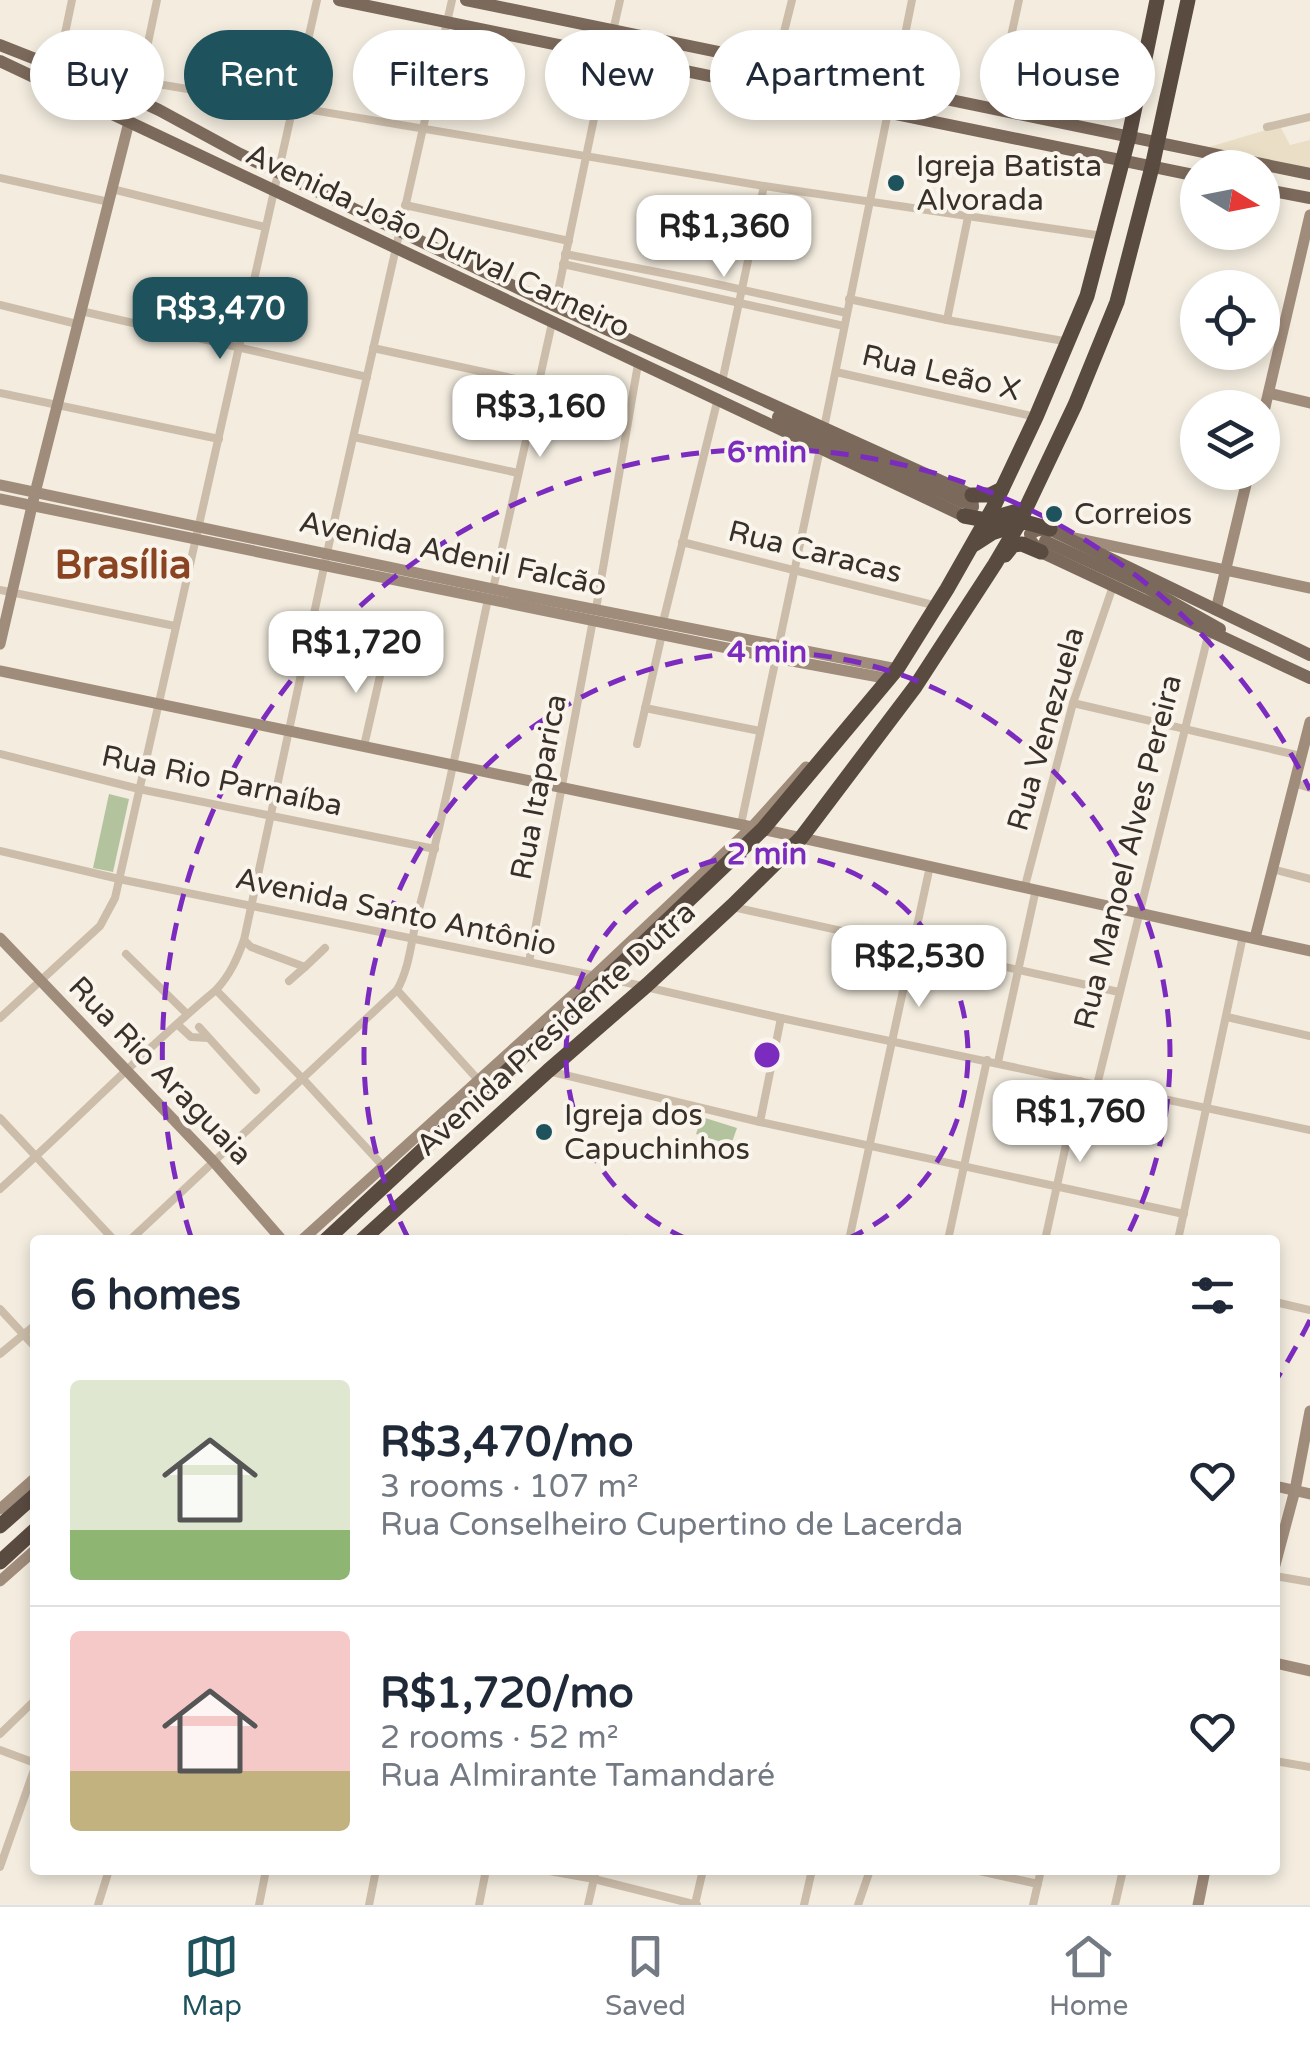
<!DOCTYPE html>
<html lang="en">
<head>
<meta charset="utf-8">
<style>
  body { margin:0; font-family:"Varela Round",sans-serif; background:#f2f2f3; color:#1f2937; height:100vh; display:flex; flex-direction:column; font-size:38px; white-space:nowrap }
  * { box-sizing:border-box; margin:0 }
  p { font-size:32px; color:#747a83 }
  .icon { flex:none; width:55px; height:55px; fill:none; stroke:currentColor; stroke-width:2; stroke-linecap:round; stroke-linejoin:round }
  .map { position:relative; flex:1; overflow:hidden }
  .side { position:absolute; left:30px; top:1235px; width:1250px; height:640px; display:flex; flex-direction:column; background:#fff; border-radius:10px; box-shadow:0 5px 15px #0003 }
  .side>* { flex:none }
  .banner { position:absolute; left:30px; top:30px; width:1250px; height:90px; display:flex; gap:20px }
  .needle { width:65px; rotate:100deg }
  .controls { position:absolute; left:1180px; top:150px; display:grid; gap:20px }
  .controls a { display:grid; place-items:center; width:100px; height:100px; border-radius:50%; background:#fff; box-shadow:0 5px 15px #0003; font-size:50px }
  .price { position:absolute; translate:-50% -85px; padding:0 22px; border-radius:20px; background:#fff; color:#222; font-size:32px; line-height:65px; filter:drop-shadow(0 2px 5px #0008) }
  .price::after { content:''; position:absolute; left:50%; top:60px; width:30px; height:22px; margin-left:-15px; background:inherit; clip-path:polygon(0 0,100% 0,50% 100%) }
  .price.selected { background:#1e525c; color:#fff }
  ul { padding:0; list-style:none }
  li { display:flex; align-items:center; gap:30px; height:250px; padding:0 40px }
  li+li { border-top:2px solid #e0e1e3 }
  li span { display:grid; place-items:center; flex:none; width:280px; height:200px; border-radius:10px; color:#555 }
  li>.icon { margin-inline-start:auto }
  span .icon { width:120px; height:120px; fill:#fffc; stroke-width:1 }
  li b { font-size:42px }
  h2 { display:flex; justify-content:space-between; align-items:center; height:120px; padding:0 40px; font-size:42px }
  .chip { padding:0 35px; border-radius:45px; background:#fff; box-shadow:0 5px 15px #0003; font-size:35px; line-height:90px }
  .chip.selected { background:#1e525c; color:#fff }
  .menu { display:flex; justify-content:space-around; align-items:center; height:140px; border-top:2px solid #e0e1e3; background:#fff; font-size:28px; color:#747a83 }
  .menu a { display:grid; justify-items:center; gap:5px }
  .menu .selected { color:#1e525c }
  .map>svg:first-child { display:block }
  .green { fill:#b3c39e }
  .plaza { fill:#ebdec6 }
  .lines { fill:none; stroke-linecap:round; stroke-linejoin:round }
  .street { stroke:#ccbdaa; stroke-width:8 }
  .secondary { stroke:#a08c7b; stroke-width:11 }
  .primary { stroke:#7b695b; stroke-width:12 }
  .highway { stroke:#5a4b41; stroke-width:15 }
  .ring { fill:none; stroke:#7b2cbf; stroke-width:5; stroke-dasharray:18 12 }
  .poi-dot { fill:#1e525c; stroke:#faf5ec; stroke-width:4 }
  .labels { text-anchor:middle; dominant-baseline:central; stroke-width:8; stroke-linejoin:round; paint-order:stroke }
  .poi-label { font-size:30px; fill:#39302a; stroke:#faf5ec; text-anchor:start }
  .street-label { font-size:30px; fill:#39302a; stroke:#faf5ec }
  .district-label { font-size:40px; font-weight:bold; fill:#8a4422; stroke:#faf5ec }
  .centre { fill:#7b2cbf; stroke:#faf5ec; stroke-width:5 }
  .ring-label { font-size:30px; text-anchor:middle; font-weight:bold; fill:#7b2cbf; stroke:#faf5ec; stroke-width:8; stroke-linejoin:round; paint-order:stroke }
</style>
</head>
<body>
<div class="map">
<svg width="1310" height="1905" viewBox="0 0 1310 1905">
  <rect width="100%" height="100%" fill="#f3ecdf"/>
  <g class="green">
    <path d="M109,794L129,799L113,872L93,868Z"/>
    <path d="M702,1117L737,1128L731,1145L696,1134Z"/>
  </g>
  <path class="plaza" d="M1280,126L1290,145L1310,140V170L1199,150Z"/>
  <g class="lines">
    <g class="street">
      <path d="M613,31L620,0"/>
      <path d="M776,64L792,0"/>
      <path d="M58,67L72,0"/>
      <path d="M90,76H110L764,186L1103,236"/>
      <path d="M140,81L157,0"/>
      <path d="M894,89L912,0"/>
      <path d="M995,109L1019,0"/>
      <path d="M1267,127L1310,117"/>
      <path d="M0,178L109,202"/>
      <path d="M112,189L265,227"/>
      <path d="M405,205L569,241"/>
      <path d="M565,254L698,280L847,313"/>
      <path d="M563,264L844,326"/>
      <path d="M849,299L947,320L1069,342"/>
      <path d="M0,305L77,324"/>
      <path d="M555,306L607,56"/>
      <path d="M81,311L367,377"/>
      <path d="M947,320L968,217"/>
      <path d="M373,348L539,384"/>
      <path d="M836,372L1036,417"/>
      <path d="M722,382L764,186"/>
      <path d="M0,393L219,439"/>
      <path d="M824,428L888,112"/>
      <path d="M354,437L518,473"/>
      <path d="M682,542L937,606"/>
      <path d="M493,589L552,323"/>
      <path d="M0,590L175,626"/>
      <path d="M596,609L638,364"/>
      <path d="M663,622L718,398"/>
      <path d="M1073,703L1301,756"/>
      <path d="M645,708L760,731"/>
      <path d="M637,744L662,634"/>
      <path d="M364,746L385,654"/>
      <path d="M0,754L139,789L435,849"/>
      <path d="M1294,783L1310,788"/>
      <path d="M741,824L820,449"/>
      <path d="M0,851L119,879L597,976"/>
      <path d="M1272,869L1310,879"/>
      <path d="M1025,886L1073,703L1113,586"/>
      <path d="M733,907L1119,992"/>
      <path d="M244,940L251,947L305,967L325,948"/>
      <path d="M126,954L187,1014"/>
      <path d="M529,962L593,620"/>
      <path d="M611,979L781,1018L1310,1130"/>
      <path d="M289,981L305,967"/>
      <path d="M216,990L303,1079L383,1166"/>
      <path d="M397,990L481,1083"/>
      <path d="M1227,1017L1310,1036"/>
      <path d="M0,1018L100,926L115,898L317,0"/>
      <path d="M177,1024L191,1037L208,1038"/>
      <path d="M199,1027L256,1090"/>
      <path d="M998,1062L1036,889"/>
      <path d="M548,1071L760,1122L1184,1214"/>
      <path d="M1097,1085L1209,632"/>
      <path d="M0,1118L114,1240"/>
      <path d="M760,1122L781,1018"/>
      <path d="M0,1189C73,1124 140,1053 216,990C230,975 237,959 244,940L327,553L452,0"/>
      <path d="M626,1239L627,1240"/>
      <path d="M130,1240L397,990C411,965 411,937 419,909C446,807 466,702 488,599"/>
      <path d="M849,1240L930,866"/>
      <path d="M948,1240L987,1060"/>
      <path d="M1045,1240L1080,1081"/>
      <path d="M1178,1240L1243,936"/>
      <path d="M1275,1302L1310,1310"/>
      <path d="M0,1309L35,1347"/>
      <path d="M0,1354L35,1325"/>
      <path d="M1275,1576L1310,1582"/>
      <path d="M0,1734L35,1700"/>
      <path d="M0,1750L35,1763"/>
      <path d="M1275,1761L1310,1767"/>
      <path d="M0,1867L35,1767"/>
      <path d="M544,1870L594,1879L697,1905"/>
      <path d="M975,1870L1038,1884"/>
      <path d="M695,1904L703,1870"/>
      <path d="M98,1905L109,1870"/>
      <path d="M259,1905L266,1870"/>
      <path d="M369,1905L376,1870"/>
      <path d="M479,1905L486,1870"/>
      <path d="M588,1905L596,1870"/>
      <path d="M804,1905L812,1870"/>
      <path d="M858,1905L870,1870"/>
      <path d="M1033,1905L1041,1870"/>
      <path d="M1115,1905L1123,1870"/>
    </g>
    <g class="secondary">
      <path d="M1269,393L1310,403"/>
      <path d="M1262,420L1310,215"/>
      <path d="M0,485L516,594L897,669"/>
      <path d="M0,499L776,658L890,679"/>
      <path d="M1074,538L1310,588"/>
      <path d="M1216,610L1249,472"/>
      <path d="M0,644L35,493L129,122"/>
      <path d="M0,671L752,827L1310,951"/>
      <path d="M0,938L213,1161L282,1240"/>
      <path d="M1255,938L1310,722"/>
      <path d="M302,1240L595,975L752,827L806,767"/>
      <path d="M1275,1486L1310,1494"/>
      <path d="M0,1509L35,1478"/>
      <path d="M1275,1565L1295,1490L1310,1411"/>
      <path d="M0,1581L35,1550"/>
      <path d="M1275,1663L1310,1671"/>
      <path d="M1198,1905L1205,1870"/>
    </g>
    <g class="primary">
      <path d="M339,0L1198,176"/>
      <path d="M466,0L1310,174"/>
      <path d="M0,45L43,62L86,76L159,110L240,154L555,306L972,495L973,507L964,516L0,61"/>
      <path d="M1262,189L1310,198"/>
      <path d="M778,417L962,502"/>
      <path d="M1045,541L1147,588L1220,629"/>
      <path d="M1310,655L1053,531L1038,530L1030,534L1031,541L1041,552L1310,678"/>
    </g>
    <g class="highway">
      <path d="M972,495H990L1002,489"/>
      <path d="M964,516L986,520L1024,509"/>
      <path d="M975,544L992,533L1025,522L1050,529"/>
      <path d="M1005,555L1013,545L1022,544L1041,552"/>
      <path d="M326,1240L607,978L763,829L897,669L947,589L993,508L1036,417L1087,296L1129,136L1157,0"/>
      <path d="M362,1240L548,1071L647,985L732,906L801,838L915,687L995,564L1018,525L1075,405L1117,302L1152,167L1188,0"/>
      <path d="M0,1526L35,1495"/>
      <path d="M0,1562L35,1530"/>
    </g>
  </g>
  <g class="ring">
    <path d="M687 1239A201 201 0 1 1 847 1239"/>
    <path d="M408 1238A403 403 0 1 1 1126 1238"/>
    <path d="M1310 1320A604 604 0 0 1 1276 1380M191 1237A604 604 0 0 1 1310 790"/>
  </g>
  <g class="poi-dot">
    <circle cx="896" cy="183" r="10"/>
    <circle cx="1054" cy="514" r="10"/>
    <circle cx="544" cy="1132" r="10"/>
  </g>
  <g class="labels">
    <g class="poi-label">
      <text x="916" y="166">Igreja Batista<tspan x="916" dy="34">Alvorada</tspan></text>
      <text x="1074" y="514">Correios</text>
      <text x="564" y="1115">Igreja dos<tspan x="564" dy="34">Capuchinhos</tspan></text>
    </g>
    <g class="street-label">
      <text transform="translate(438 241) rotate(25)">Avenida João Durval Carneiro</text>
      <text transform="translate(941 373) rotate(13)">Rua Leão X</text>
      <text transform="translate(815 552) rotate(14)">Rua Caracas</text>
      <text transform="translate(453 554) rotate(12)">Avenida Adenil Falcão</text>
      <text transform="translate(1046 729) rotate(-74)">Rua Venezuela</text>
      <text transform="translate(222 781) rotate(12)">Rua Rio Parnaíba</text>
      <text transform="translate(539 787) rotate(-79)">Rua Itaparica</text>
      <text transform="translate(1128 852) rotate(-76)">Rua Manoel Alves Pereira</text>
      <text transform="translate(396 912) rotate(12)">Avenida Santo Antônio</text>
      <text transform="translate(556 1029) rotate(-42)">Avenida Presidente Dutra</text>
      <text transform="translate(160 1071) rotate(46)">Rua Rio Araguaia</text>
    </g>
    <g class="district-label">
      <text x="123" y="565">Brasília</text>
    </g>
  </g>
  <circle cx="767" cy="1055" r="15" class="centre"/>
  <g class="ring-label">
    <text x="767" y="462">6 min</text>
    <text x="767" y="662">4 min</text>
    <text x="767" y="864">2 min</text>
  </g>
</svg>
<div class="controls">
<a><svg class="needle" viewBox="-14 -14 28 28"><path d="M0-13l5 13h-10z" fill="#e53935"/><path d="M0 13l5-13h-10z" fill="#747a83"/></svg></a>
<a><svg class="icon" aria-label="locate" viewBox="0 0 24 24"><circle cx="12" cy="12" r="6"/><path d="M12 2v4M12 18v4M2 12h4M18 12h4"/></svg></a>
<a><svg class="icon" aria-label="layers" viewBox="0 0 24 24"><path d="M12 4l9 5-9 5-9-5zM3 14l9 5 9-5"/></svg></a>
</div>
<b class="price" style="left:724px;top:280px">R$1,360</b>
<b class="price selected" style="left:220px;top:362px">R$3,470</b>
<b class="price" style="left:540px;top:460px">R$3,160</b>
<b class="price" style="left:356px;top:696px">R$1,720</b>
<b class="price" style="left:919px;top:1010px">R$2,530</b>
<b class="price" style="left:1080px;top:1165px">R$1,760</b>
<div class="banner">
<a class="chip">Buy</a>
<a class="chip selected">Rent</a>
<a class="chip">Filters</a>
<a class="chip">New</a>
<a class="chip">Apartment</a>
<a class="chip">House</a>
</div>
<section class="side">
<h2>6 homes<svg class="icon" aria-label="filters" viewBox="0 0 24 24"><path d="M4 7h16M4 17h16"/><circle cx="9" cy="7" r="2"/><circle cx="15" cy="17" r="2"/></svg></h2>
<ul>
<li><span style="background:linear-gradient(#dfe7d0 75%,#8fb573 0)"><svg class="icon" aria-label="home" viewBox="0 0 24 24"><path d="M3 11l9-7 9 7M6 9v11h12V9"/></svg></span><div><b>R$3,470/mo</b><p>3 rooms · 107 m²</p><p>Rua Conselheiro Cupertino de Lacerda</p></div><svg class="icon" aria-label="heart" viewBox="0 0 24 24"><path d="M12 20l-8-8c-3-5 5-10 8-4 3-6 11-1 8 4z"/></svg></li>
<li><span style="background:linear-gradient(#f6c9c9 70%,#c2b280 0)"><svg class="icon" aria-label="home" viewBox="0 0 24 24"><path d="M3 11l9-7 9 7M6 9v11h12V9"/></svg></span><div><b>R$1,720/mo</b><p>2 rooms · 52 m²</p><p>Rua Almirante Tamandaré</p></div><svg class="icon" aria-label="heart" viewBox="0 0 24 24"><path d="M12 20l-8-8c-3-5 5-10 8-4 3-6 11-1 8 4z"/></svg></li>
</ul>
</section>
</div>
<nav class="menu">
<a class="selected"><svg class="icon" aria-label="map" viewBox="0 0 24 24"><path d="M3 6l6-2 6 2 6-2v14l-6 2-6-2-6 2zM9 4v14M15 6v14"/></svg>Map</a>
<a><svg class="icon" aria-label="saved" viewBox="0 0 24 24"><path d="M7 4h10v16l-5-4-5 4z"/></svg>Saved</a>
<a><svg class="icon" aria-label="home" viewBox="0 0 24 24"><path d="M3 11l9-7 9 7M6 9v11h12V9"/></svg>Home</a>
</nav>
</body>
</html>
